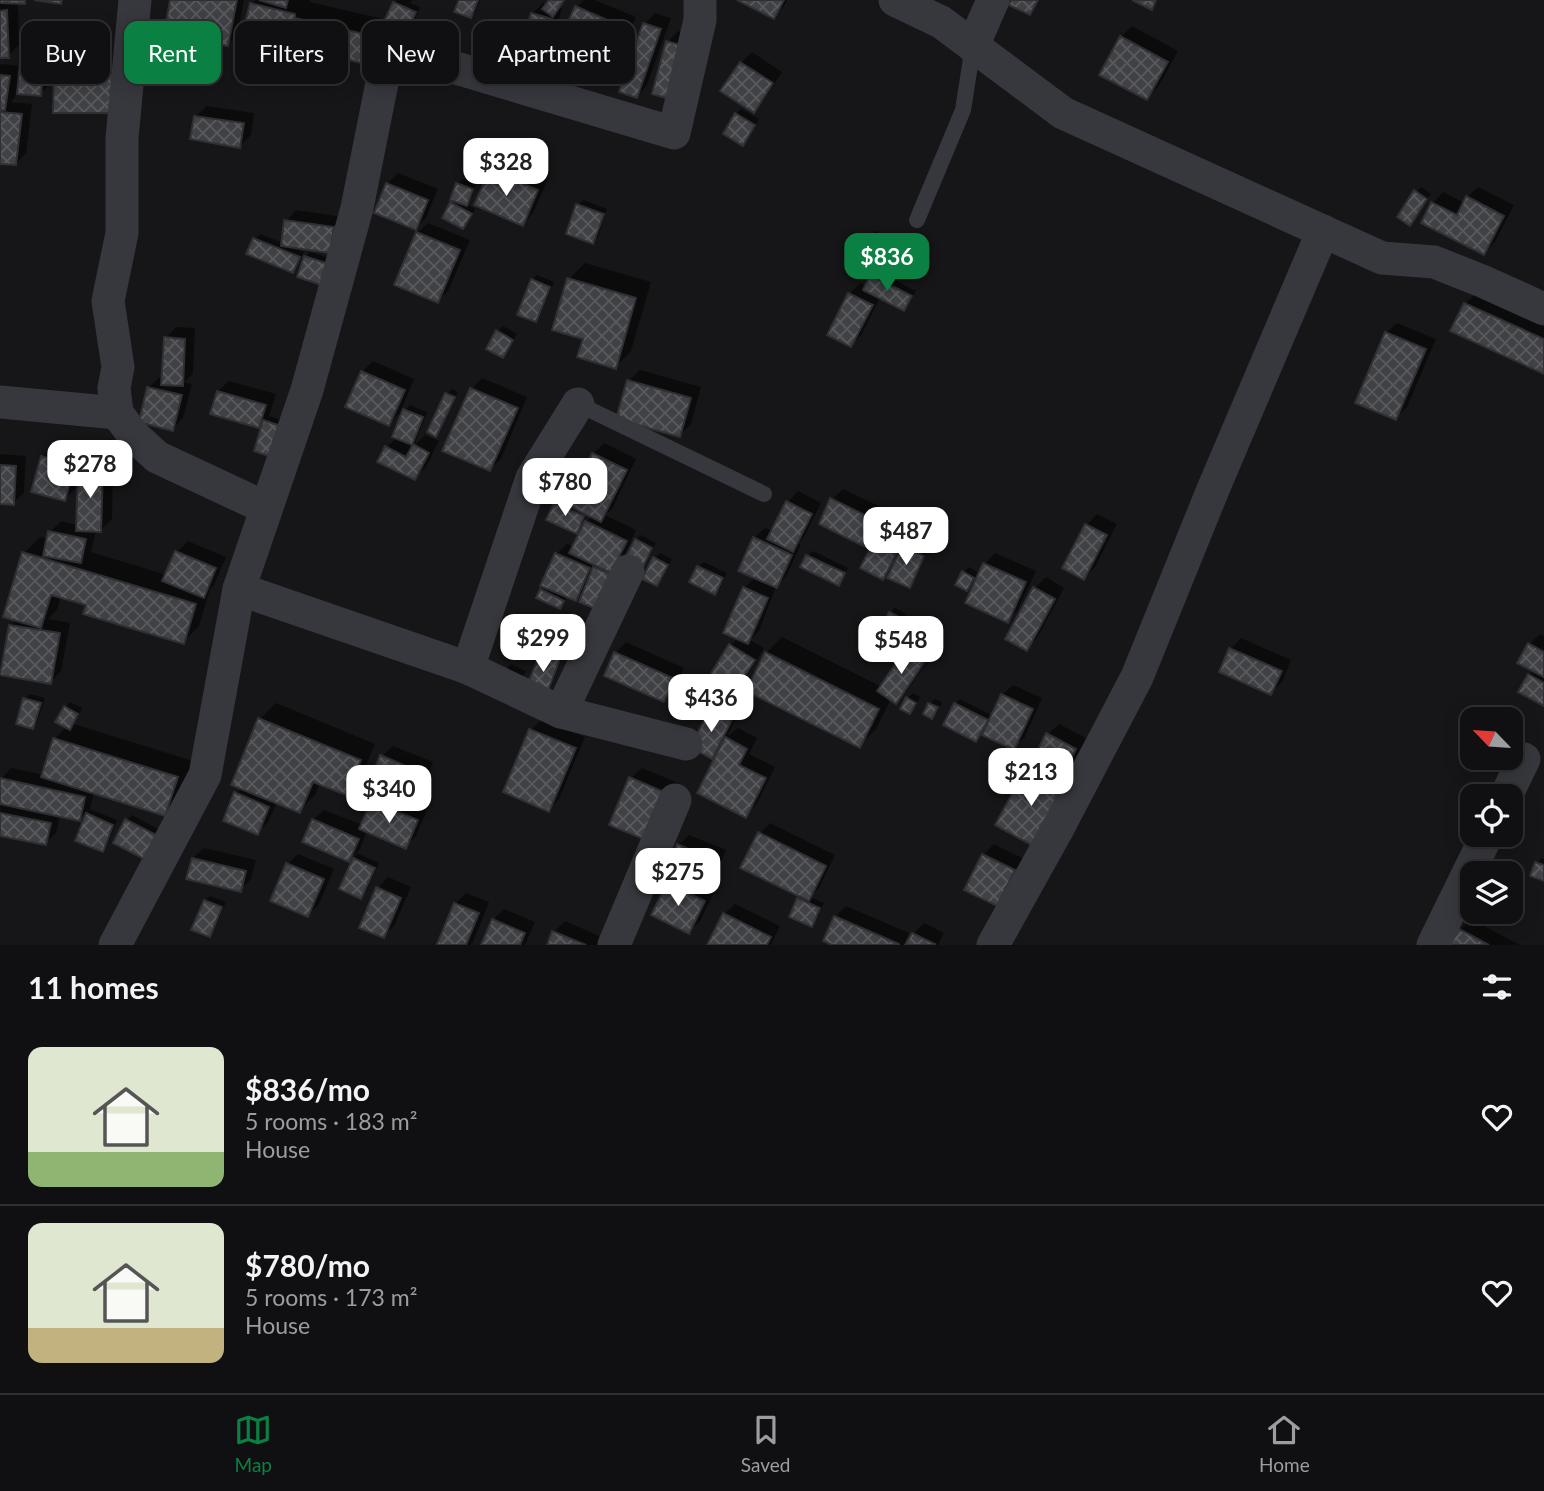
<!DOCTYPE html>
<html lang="en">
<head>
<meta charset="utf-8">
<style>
  body { margin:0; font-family:Lato,sans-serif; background:#1e1e20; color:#f1f3f6; height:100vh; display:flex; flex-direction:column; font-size:26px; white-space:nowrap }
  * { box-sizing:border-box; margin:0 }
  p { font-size:23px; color:#9c9d9f }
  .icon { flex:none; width:38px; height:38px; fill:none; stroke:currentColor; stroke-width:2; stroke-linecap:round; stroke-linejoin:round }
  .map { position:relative; height:945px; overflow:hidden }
  .sheet { display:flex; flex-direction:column; background:#101012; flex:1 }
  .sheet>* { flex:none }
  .guide { position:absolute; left:21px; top:21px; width:700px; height:63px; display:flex; gap:14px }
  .needle { width:46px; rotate:295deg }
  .fabs { position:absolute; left:1460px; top:707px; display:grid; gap:14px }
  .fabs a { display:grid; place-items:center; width:63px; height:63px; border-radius:14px; background:#101012; box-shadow:0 4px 18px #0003,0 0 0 2px #303032; font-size:35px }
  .price { position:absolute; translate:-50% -60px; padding:0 16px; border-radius:14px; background:#fff; color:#222; font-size:23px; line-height:46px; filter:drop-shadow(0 2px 4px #0008) }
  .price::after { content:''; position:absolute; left:50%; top:42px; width:21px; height:16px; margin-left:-10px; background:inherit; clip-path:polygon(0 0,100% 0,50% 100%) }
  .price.on { background:#0b8043; color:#fff }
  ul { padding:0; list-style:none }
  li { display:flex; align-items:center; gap:21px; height:175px; padding:0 28px }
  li+li { border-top:2px solid #303032 }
  li span { display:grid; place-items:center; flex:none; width:196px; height:140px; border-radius:14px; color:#555 }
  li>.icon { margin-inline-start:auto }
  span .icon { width:84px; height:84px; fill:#fffc; stroke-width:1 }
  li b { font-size:30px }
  h2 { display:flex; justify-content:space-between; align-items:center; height:84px; padding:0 28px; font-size:30px }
  .chip { padding:0 24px; border-radius:14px; background:#101012; box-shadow:0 4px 18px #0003,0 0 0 2px #303032; font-size:24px; line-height:63px }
  .chip.on { background:#0b8043; color:#fff }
  .dock { display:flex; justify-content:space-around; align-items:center; height:98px; border-top:2px solid #303032; background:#101012; font-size:19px; color:#9c9d9f }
  .dock a { display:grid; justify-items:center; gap:4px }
  .dock .on { color:#0b8043 }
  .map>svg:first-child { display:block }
  .shadow { fill:#0007 }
  .building { fill:url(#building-cross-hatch); stroke:#303034; stroke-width:2 }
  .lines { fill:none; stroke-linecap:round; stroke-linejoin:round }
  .service { stroke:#37383d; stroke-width:16 }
  .minor { stroke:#37383d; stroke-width:33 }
</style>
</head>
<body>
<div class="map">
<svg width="1544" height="945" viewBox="0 0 1544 945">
  <defs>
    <pattern id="building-cross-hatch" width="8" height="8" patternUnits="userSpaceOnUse" patternTransform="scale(1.75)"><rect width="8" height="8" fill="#404145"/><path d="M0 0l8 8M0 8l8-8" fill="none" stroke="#595a5e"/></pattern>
  </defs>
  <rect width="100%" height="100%" fill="#161618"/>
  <g class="shadow">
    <path d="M0,0H26L24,2H18L19,45L8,56L0,57Z"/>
    <path d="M172,0H244L238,33L228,44Z"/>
    <path d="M256,0H310V2L387,20L394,3L397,0H413L410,3L420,7L409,33L390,48L292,45L290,60L285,65L248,43L255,36L252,4Z"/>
    <path d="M460,0H480L476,11L471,16Z"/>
    <path d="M551,0H564L559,7L562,8L548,59L537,70L532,14L543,3L548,5Z"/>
    <path d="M584,0H595L636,17L619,57L609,67L576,7Z"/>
    <path d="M741,0H787L784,6L774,17Z"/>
    <path d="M655,13L671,18L647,85L637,96L621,91L645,24Z"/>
    <path d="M1132,26L1178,51L1158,87L1147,98L1121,37Z"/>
    <path d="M678,31L698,36L674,98L668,42Z"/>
    <path d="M33,42L55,44L51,83L40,94L16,92L15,98L11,102L32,104L26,153L16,164L0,162V64L22,66L23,53Z"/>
    <path d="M752,52L782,72L764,100L753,111L741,63Z"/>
    <path d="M67,65H124V101L56,76Z"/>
    <path d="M207,106L254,113L251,135L240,146L196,116Z"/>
    <path d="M741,109L759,119L748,139L743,144L725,133L736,114Z"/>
    <path d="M502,159L548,179L533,213L522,224L492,170Z"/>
    <path d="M398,173L438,189L426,218L416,228L376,212L387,184Z"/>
    <path d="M462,179L476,184L471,199L467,204L475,209L468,222L463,227L451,203L454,200L457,184Z"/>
    <path d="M1421,187L1431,194L1410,224L1416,192Z"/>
    <path d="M1478,187L1514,205L1495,242L1484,253L1433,203L1443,192L1465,203L1467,197Z"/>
    <path d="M583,200L607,209L598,237L593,242L578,205Z"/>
    <path d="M296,210L344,217L340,240L291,247L304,252L297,266L293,271L255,239L260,234L283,243L286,221Z"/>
    <path d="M428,223L470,240L448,291L438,301L417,233Z"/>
    <path d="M875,231L887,236L878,257L873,262L870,236Z"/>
    <path d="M310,252L336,260L325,284L305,257Z"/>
    <path d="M585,263L651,282L631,351L615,367L585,338L569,279Z"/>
    <path d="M877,271L916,291L909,304L904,309L880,297L862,334L851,345L849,294L860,283L866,286L872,276Z"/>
    <path d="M537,275L554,282L540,315L535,320L532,280Z"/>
    <path d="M1481,288L1544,317V372L1465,304Z"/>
    <path d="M1397,323L1436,339L1407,407L1396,418L1386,333Z"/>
    <path d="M503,326L517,334L507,351L502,356L498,331Z"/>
    <path d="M176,327L195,328L193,374L184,382L192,384L183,418L173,429L149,387L160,377L163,378L166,338Z"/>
    <path d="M373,361L414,379L400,413L389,424L362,372Z"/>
    <path d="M640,370L701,387L691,424L680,435L629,381Z"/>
    <path d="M482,378L527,397L501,459L490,469L472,389Z"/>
    <path d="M229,381L276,394L269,416L288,422L256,450L265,419L259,426L218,391Z"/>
    <path d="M452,389L458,392L440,430L435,434L447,394Z"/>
    <path d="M410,405L427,412L414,446L425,435L439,441L426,467L415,478L387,447L397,437L405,410Z"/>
    <path d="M604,443L636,459L612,509L605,515L636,530L622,561L619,571L586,589L575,599L568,596L560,607L541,591L546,586L556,554L567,544L574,547L585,523L593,515L587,513L581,526L576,531L548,519L555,504L560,499L570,503L593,454Z"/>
    <path d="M53,446L85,455L81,467L90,458L113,459L112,519L101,530H96L91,552L167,575L177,552L188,541L226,557L214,585L210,589L199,626L183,642L88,604L61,596L57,610L48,619L70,623L61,671L51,682L11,625L17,619L24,553L40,537L49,539L50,532L61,521L78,525V480L75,489L64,499L42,457Z"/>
    <path d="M0,454L26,456L24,493L13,503L0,502Z"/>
    <path d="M843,489L887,510L875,534L865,545L832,499Z"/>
    <path d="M798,491L821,503L803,539L799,543L801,544L787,575L776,587L759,631L750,640L764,648L743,683L732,694L731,645L738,638L744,588L756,577L754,538L765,528L773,531L788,502Z"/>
    <path d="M1097,514L1117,524L1095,567L1084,578L1087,525Z"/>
    <path d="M902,516L917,523L910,536L906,541L928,550L914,581L909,586L894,567L883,578L877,538L882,533L888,536L897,521Z"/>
    <path d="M641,535L656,543L645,564L640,569L636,540Z"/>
    <path d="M813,551L848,568L843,579L838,584L802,567L808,556Z"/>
    <path d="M660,553L672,559L662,579L657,584L655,558Z"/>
    <path d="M995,553L1036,571L1018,610L1007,621L980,575L977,574L972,584L967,589L964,572L969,567L980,574L985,564Z"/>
    <path d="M704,562L727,573L720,588L715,593L691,581L699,567Z"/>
    <path d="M1046,577L1064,588L1037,638L1026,649L1035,588Z"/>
    <path d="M895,608L906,614L900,627L895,632L890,613Z"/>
    <path d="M1540,634L1544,636V704L1529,675L1534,670L1529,644Z"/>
    <path d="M782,637L882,687L908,649L918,639L935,650L907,691L896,702L891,699L876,729L860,745L766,653Z"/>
    <path d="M1241,638L1291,660L1282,682L1271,693L1231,649Z"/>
    <path d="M626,642L684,668L675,690L664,700L616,653Z"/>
    <path d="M547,647L564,654L550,689L545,694L542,652Z"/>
    <path d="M511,664L526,671L521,680L506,669Z"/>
    <path d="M1013,685L1042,698L1025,737L1014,747L982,733L976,740L955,704L960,699L993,716L1002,695Z"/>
    <path d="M913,693L920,697L915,707L910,712L908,698Z"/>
    <path d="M30,694L45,698L37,722L32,727L25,699Z"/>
    <path d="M723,699L741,709L727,737L738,728L757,738L749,754L775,767L756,805L745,815L722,746L712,756L693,747L712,710Z"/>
    <path d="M935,699L942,702L937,712L932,717L930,704Z"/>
    <path d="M70,702L82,708L74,724L193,761L181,798L165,814L94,792L90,809L117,820L107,845L102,850L77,840L89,809L80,819L60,815L56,833L45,843L0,834L1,779L11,768L44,775L55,739L67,726L57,721L66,707Z"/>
    <path d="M276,703L375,744L361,777L345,793L320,783L315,795L299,811L277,802L268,822L257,833L236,793L242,788L260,719Z"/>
    <path d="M542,719L585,737L559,799L548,810L505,791L531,730Z"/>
    <path d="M1059,724L1086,738L1071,766L1065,773L1077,779L1071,790L1028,767L1033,762L1048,734Z"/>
    <path d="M393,746L433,762L421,792L410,803L427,810L416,836L405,847L367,831L360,849L349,860L313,820L324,810L363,825L372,802L383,792L382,756Z"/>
    <path d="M642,768L681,784L661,829L631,778Z"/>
    <path d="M132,815L160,830L144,857L127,820Z"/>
    <path d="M770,823L835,855L819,888L810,897L824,903L816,920L811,925L798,899L801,896L759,834Z"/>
    <path d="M689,835L726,850L717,870L706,881L678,845Z"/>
    <path d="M994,844L1024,859L1007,893L983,855Z"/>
    <path d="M204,848L256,860L251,879L240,890L193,858Z"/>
    <path d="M357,853L379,863L366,892L361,897L341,888Z"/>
    <path d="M298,854L334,869L319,904L308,915L288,864Z"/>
    <path d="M1542,858L1544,859V879L1537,863Z"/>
    <path d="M679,873L715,890L700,921L689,932L668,884Z"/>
    <path d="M388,877L411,887L394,926L383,936L378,888Z"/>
    <path d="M466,893L489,902L473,942L470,945H443L455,904Z"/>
    <path d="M210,896L226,902L214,930L209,935L205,901Z"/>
    <path d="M735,904L780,926L771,945H709L724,914Z"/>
    <path d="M846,906L909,933L904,945H836L835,917Z"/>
    <path d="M504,909L535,922L525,945H483L493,920Z"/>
    <path d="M1471,919L1520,945H1452L1460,930Z"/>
    <path d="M565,921L618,944V945H549L554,932Z"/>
    <path d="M924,923L944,933L938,945H907L913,934Z"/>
  </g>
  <g class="building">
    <path d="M0,0H25V4L0,3Z"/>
    <path d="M34,0H62L61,4Z"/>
    <path d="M170,0H237L228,46L164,34Z"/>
    <path d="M259,0H288L286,8Z"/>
    <path d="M459,0H478L471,18L454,12Z"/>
    <path d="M549,0H564L553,17L542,9Z"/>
    <path d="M737,0H784L774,19Z"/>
    <path d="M1011,0H1038L1030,15L1009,5Z"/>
    <path d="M1132,0H1156L1152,10Z"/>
    <path d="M393,2L416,12L404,40L380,30Z"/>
    <path d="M250,3L295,14V18L381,38L374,66L242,35Z"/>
    <path d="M575,6L626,28L609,69L557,48Z"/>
    <path d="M7,10L9,58H0V11Z"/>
    <path d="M531,13L552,19L537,72L516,65Z"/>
    <path d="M643,23L661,29L637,98L619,92Z"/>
    <path d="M1120,36L1168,62L1147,100L1099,75Z"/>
    <path d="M666,41L688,47L674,100L652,94Z"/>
    <path d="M247,42L289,48L286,67L244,60Z"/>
    <path d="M21,52L45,54L41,96L17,94Z"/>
    <path d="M740,62L773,83L754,113L720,91Z"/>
    <path d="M0,75L10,76L5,110H0Z"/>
    <path d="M54,75H114V113H53Z"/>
    <path d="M0,112L22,114L16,165L0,164Z"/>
    <path d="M735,113L755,125L743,146L723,134Z"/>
    <path d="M194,116L244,123L240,148L190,139Z"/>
    <path d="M490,169L538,190L523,226L474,205Z"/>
    <path d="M386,183L428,200L416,230L374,213Z"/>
    <path d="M456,183L473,189L467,206L450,200Z"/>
    <path d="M1414,190L1427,199L1410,226L1397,217Z"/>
    <path d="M1466,196L1504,216L1484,255L1421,223L1431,202L1457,215Z"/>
    <path d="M450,202L472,214L463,229L442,218Z"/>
    <path d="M576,204L604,214L593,244L566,234Z"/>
    <path d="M284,220L334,227L330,253L281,246Z"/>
    <path d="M416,232L460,250L438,303L394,285Z"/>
    <path d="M869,235L884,242L874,264L859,257Z"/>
    <path d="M253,238L300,257L293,273L246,254Z"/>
    <path d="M304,256L332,265L325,286L297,277Z"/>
    <path d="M870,275L912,296L904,311L863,290Z"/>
    <path d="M567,278L636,298L616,369L577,357L583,339L552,330Z"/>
    <path d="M531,279L550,287L536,322L517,315Z"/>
    <path d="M848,293L873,305L851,347L827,335Z"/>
    <path d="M1464,303L1544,339V374L1450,331Z"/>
    <path d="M496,330L513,340L503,358L486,349Z"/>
    <path d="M1385,332L1426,349L1396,420L1355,403Z"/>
    <path d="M164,337L185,339L183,386L161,385Z"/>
    <path d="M361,371L405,390L389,426L345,407Z"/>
    <path d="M627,380L691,398L680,437L616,419Z"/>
    <path d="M147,387L182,395L173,431L139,422Z"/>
    <path d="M470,388L518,408L490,471L442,451Z"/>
    <path d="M217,391L266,405L259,428L210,414Z"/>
    <path d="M445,393L455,397L436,437L427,432Z"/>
    <path d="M403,409L423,417L412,445L392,437Z"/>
    <path d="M263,420L284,427L274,458L254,451Z"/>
    <path d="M413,444L429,453L415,480L377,462L385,446L406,457Z"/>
    <path d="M592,453L627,470L601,522L567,505Z"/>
    <path d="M41,456L75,465L65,501L31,492Z"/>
    <path d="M0,465L16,466L14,505L0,504Z"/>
    <path d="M78,468L103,469L101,532L76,531Z"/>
    <path d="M830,498L877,521L865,547L819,524Z"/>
    <path d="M786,501L812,514L793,552L767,539Z"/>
    <path d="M554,503L584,516L577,534L546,520Z"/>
    <path d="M895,520L913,529L906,543L887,534Z"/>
    <path d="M585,521L627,541L611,573L569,553Z"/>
    <path d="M1085,524L1107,535L1084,580L1062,568Z"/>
    <path d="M48,531L86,539L81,563L43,556Z"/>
    <path d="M753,537L792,555L777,588L738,571Z"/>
    <path d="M876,537L899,548L883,580L860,568Z"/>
    <path d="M635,539L652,548L641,571L623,562Z"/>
    <path d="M902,546L924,556L910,588L887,578Z"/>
    <path d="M175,551L216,568L204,598L162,581Z"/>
    <path d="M22,552L196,604L184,644L83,614L86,605L51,595L41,628L3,617Z"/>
    <path d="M555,553L590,568L576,601L540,586Z"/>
    <path d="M806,555L845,573L839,586L800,567Z"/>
    <path d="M653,557L668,565L657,586L642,579Z"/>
    <path d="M983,563L1026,582L1008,623L965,603Z"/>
    <path d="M697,566L723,578L715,595L689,582Z"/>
    <path d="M593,567L615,576L601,611L579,602Z"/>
    <path d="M962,571L974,578L967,591L955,585Z"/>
    <path d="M743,587L768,598L748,644L723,633Z"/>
    <path d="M1033,587L1055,599L1027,651L1005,639Z"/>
    <path d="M540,589L564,601L560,609L536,598Z"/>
    <path d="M889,612L903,619L895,634L882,626Z"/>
    <path d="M9,625L60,633L51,684L0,675Z"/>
    <path d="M1528,643L1544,652V677L1517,663Z"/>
    <path d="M729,644L755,660L732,696L707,680Z"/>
    <path d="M906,648L925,661L896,704L877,691Z"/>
    <path d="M1229,648L1282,671L1271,695L1219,672Z"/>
    <path d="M541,651L560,659L546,696L526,688Z"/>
    <path d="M614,652L675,679L664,702L604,676Z"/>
    <path d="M765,652L879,709L860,748L746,691Z"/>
    <path d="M1528,674L1544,683V706L1518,692Z"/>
    <path d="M1001,694L1033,709L1014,750L982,735Z"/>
    <path d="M906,697L916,703L910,714L900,709Z"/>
    <path d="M23,698L41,703L33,729L16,724Z"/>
    <path d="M928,703L938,707L932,719L923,714Z"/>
    <path d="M954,703L988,720L976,742L943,725Z"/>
    <path d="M64,706L78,714L70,730L55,722Z"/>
    <path d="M710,709L732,720L712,759L690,747Z"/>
    <path d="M258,718L361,760L346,795L313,782L300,813L231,785Z"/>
    <path d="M529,729L576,748L549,812L503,792Z"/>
    <path d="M1046,733L1076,749L1061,779L1031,764Z"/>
    <path d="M725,737L747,749L739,765L766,778L746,818L697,793Z"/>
    <path d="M53,738L178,777L165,816L41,777Z"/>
    <path d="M380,755L423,773L411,805L368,787Z"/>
    <path d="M1026,768L1067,790L1037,848L995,825Z"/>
    <path d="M629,777L671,795L651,842L609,825Z"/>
    <path d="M0,778L85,797L80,821L0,804Z"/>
    <path d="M234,792L269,807L258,835L223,821Z"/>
    <path d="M371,801L418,820L406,849L359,829Z"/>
    <path d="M0,813L51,823L46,845L0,836Z"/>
    <path d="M86,813L113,825L103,852L75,841Z"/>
    <path d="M125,819L156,835L144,859L113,843Z"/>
    <path d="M312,819L359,839L349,862L302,842Z"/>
    <path d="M758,832L826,866L809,901L740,868Z"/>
    <path d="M677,844L716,861L707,883L667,867Z"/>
    <path d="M982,854L1015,870L997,906L964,890Z"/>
    <path d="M192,858L246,871L241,892L186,879Z"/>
    <path d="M353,858L375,868L361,899L339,889Z"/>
    <path d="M1535,862L1544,865V881L1530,876Z"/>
    <path d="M286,863L324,879L308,917L270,901Z"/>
    <path d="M667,883L705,901L689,934L651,915Z"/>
    <path d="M376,887L401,898L384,938L359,928Z"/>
    <path d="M797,898L820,908L812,927L789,917Z"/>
    <path d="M204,900L222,907L210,937L191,930Z"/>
    <path d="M454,903L479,913L466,945H438L437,944Z"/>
    <path d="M723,913L771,937L767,945H707Z"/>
    <path d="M834,916L899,944V945H832L823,941Z"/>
    <path d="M492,919L525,933L520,945H481Z"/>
    <path d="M1459,929L1489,945H1450Z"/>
    <path d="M552,931L586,945H547Z"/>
    <path d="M912,933L935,944L934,945H905Z"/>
  </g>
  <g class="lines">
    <g class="service">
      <path d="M917,220L963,110L973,46"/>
      <path d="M578,404L764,494"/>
    </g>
    <g class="minor">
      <path d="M135,0L122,138V233L108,301L118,367L114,388L117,413L134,436L157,457L266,508"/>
      <path d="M895,0L941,22L1063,113L1382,258L1434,262L1482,281L1544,309"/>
      <path d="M973,46L993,0"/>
      <path d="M0,402L117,413"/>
      <path d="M239,589L468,668L561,712L686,744"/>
      <path d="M468,668L532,478L578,404"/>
      <path d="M561,712L628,571"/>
      <path d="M1506,796L1524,759"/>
      <path d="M115,945L205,775L239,589L307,390L357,208L389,48L674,133L700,20V0"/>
      <path d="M614,945L675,800"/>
      <path d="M993,945L1057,830L1137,677L1214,487L1323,231"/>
      <path d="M1433,945L1487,835"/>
    </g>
  </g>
</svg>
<div class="fabs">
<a><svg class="needle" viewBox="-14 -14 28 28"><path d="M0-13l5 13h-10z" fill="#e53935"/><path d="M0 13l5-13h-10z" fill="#9c9d9f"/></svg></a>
<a><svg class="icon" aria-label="locate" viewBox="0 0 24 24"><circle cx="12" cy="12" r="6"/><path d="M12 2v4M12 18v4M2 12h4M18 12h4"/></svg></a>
<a><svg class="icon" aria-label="layers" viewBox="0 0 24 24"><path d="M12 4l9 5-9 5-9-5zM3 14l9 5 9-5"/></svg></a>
</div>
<b class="price" style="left:506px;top:198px">$328</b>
<b class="price on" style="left:887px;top:293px">$836</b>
<b class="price" style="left:90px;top:500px">$278</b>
<b class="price" style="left:565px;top:518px">$780</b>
<b class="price" style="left:906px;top:567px">$487</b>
<b class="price" style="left:543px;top:674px">$299</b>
<b class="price" style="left:901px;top:676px">$548</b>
<b class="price" style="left:711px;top:734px">$436</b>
<b class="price" style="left:1031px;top:808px">$213</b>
<b class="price" style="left:389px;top:825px">$340</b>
<b class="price" style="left:678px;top:908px">$275</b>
<div class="guide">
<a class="chip">Buy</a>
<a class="chip on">Rent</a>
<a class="chip">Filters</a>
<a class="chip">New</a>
<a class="chip">Apartment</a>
</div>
</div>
<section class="sheet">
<h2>11 homes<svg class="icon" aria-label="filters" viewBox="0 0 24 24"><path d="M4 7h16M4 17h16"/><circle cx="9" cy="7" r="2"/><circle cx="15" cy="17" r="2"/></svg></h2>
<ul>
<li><span style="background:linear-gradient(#dfe7d0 75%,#8fb573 0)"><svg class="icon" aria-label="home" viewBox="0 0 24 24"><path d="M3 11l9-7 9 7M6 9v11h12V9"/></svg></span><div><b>$836/mo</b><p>5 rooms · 183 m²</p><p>House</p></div><svg class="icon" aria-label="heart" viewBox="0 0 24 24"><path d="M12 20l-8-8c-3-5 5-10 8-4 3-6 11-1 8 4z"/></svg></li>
<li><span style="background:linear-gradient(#dfe7d0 75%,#c2b280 0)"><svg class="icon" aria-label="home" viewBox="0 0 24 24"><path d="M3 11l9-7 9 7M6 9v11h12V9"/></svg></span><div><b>$780/mo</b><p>5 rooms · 173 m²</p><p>House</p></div><svg class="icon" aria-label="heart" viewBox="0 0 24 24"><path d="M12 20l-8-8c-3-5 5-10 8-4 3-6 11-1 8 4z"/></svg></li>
</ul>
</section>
<nav class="dock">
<a class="on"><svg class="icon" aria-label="map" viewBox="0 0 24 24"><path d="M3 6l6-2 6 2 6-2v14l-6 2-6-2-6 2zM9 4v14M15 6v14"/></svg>Map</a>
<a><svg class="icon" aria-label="saved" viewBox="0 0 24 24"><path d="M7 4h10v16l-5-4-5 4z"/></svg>Saved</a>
<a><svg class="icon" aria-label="home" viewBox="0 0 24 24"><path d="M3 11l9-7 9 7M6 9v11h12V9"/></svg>Home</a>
</nav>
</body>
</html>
